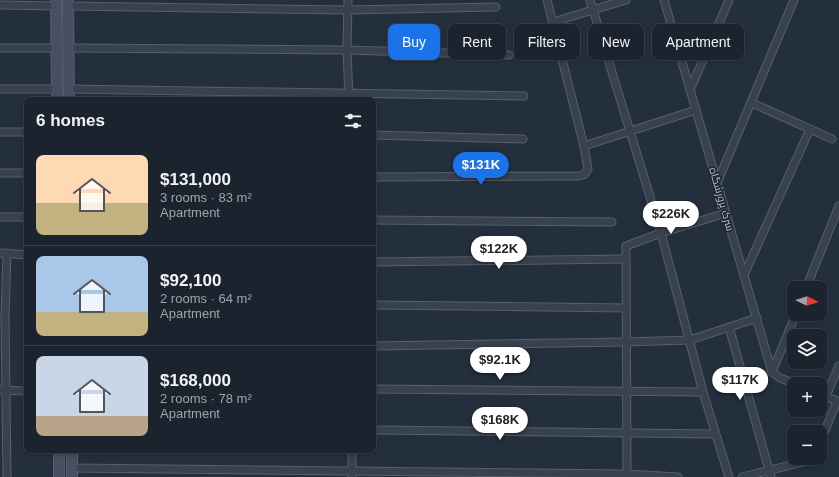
<!DOCTYPE html>
<html lang="en">
<head>
<meta charset="utf-8">
<style>
  body { margin:0; font-family:Helvetica,Cairo,sans-serif; background:#242b36; color:#f1f3f6; height:100vh; display:flex; flex-direction:column; font-size:15px; white-space:nowrap }
  * { box-sizing:border-box; margin:0 }
  p { font-size:13px; color:#a0a4aa }
  .icon { flex:none; width:22px; height:22px; fill:none; stroke:currentColor; stroke-width:2; stroke-linecap:round; stroke-linejoin:round }
  .map { position:relative; flex:1; overflow:hidden }
  .sheet { position:absolute; left:24px; top:97px; width:352px; height:356px; display:flex; flex-direction:column; background:#1b232e; border-radius:8px; box-shadow:0 2px 6px #0003,0 0 0 1px #39404a }
  .sheet>* { flex:none }
  .banner { position:absolute; left:388px; top:24px; width:380px; height:36px; display:flex; gap:8px }
  .needle { width:26px; rotate:95deg }
  .tools { position:absolute; left:787px; top:281px; display:grid; gap:8px }
  .tools a { display:grid; place-items:center; width:40px; height:40px; border-radius:8px; background:#1b232e; box-shadow:0 2px 6px #0003,0 0 0 1px #39404a; font-size:20px }
  .price { position:absolute; translate:-50% -34px; padding:0 9px; border-radius:14px; background:#fff; color:#222; font-size:13px; line-height:26px; filter:drop-shadow(0 1px 2px #0008) }
  .price::after { content:''; position:absolute; left:50%; top:24px; width:12px; height:9px; margin-left:-6px; background:inherit; clip-path:polygon(0 0,100% 0,50% 100%) }
  .price.active { background:#1a73e8; color:#fff }
  ul { padding:0; list-style:none }
  li { display:flex; align-items:center; gap:12px; height:100px; padding:0 12px }
  li+li { border-top:1px solid #39404a }
  li span { display:grid; place-items:center; flex:none; width:112px; height:80px; border-radius:8px; color:#555 }
  li>.icon { margin-inline-start:auto }
  span .icon { width:48px; height:48px; fill:#fffc; stroke-width:1 }
  li b { font-size:17px }
  h2 { display:flex; justify-content:space-between; align-items:center; height:48px; padding:0 12px; font-size:17px }
  .chip { padding:0 14px; border-radius:8px; background:#1b232e; box-shadow:0 2px 6px #0003,0 0 0 1px #39404a; font-size:14px; line-height:36px }
  .chip.active { background:#1a73e8; color:#fff }
  .map>svg:first-child { display:block }
  .lines { fill:none; stroke-linecap:round; stroke-linejoin:round }
  .street-casing { stroke:#565f6c; stroke-width:9 }
  .secondary-casing { stroke:#565f6c; stroke-width:12 }
  .street { stroke:#38414e; stroke-width:7 }
  .secondary { stroke:#465061; stroke-width:10 }
  .labels { text-anchor:middle; dominant-baseline:central; stroke-width:3; stroke-linejoin:round; paint-order:stroke }
  .street-label { font-size:11px; fill:#b4bcc9; stroke:#1d2633 }
</style>
</head>
<body>
<div class="map">
<svg width="839" height="477" viewBox="0 0 839 477">
  <rect width="100%" height="100%" fill="#242f3e"/>
  <g class="lines">
    <defs>
      <g id="street">
        <path d="M348,0L347,50L349,100"/>
        <path d="M590,0L661,233L703,392L729,477"/>
        <path d="M664,0L772,372L780,378L796,384"/>
        <path d="M0,5L56,6"/>
        <path d="M68,6L348,10L496,7"/>
        <path d="M553,22L626,0"/>
        <path d="M0,48H56"/>
        <path d="M69,48L347,50L509,55"/>
        <path d="M0,89H57"/>
        <path d="M69,89L524,96"/>
        <path d="M690,90L729,0"/>
        <path d="M752,103L832,139"/>
        <path d="M0,132H27"/>
        <path d="M373,135L523,139"/>
        <path d="M584,146L696,110"/>
        <path d="M0,173H27"/>
        <path d="M373,177L579,176L585,174L588,169L584,146L547,0"/>
        <path d="M717,183L794,0"/>
        <path d="M0,217H27"/>
        <path d="M373,220L612,222"/>
        <path d="M0,253L27,255"/>
        <path d="M7,253L5,316L7,477"/>
        <path d="M373,262L625,259"/>
        <path d="M744,275L810,129"/>
        <path d="M806,288L839,206"/>
        <path d="M373,305L626,308"/>
        <path d="M729,327L771,477"/>
        <path d="M373,346L626,342L690,340L757,318"/>
        <path d="M772,372L796,314"/>
        <path d="M373,389L703,392"/>
        <path d="M0,390L27,391"/>
        <path d="M820,394L839,402"/>
        <path d="M826,396L839,366"/>
        <path d="M373,430L715,434"/>
        <path d="M820,443L837,401"/>
        <path d="M72,468L627,474L678,477"/>
        <path d="M352,477V450"/>
        <path d="M627,477L626,246L661,233L726,213"/>
        <path d="M742,477L807,461L813,458"/>
      </g>
      <g id="secondary">
        <path d="M56,0L57,100"/>
        <path d="M68,0L69,100"/>
        <path d="M59,450V477"/>
        <path d="M72,450V477"/>
      </g>
    </defs>
    <use href="#street" class="street-casing"/>
    <use href="#secondary" class="secondary-casing"/>
    <use href="#street" class="street"/>
    <use href="#secondary" class="secondary"/>
  </g>
  <g class="labels">
    <g class="street-label">
      <text transform="translate(722 199) rotate(74)">سرک پرورشگاه</text>
    </g>
  </g>
</svg>
<div class="tools">
<a><svg class="needle" viewBox="-14 -14 28 28"><path d="M0-13l5 13h-10z" fill="#e53935"/><path d="M0 13l5-13h-10z" fill="#a0a4aa"/></svg></a>
<a><svg class="icon" aria-label="layers" viewBox="0 0 24 24"><path d="M12 4l9 5-9 5-9-5zM3 14l9 5 9-5"/></svg></a>
<a>+</a>
<a>−</a>
</div>
<b class="price active" style="left:481px;top:186px">$131K</b>
<b class="price" style="left:671px;top:235px">$226K</b>
<b class="price" style="left:499px;top:270px">$122K</b>
<b class="price" style="left:500px;top:381px">$92.1K</b>
<b class="price" style="left:740px;top:401px">$117K</b>
<b class="price" style="left:500px;top:441px">$168K</b>
<div class="banner">
<a class="chip active">Buy</a>
<a class="chip">Rent</a>
<a class="chip">Filters</a>
<a class="chip">New</a>
<a class="chip">Apartment</a>
</div>
<section class="sheet">
<h2>6 homes<svg class="icon" aria-label="filters" viewBox="0 0 24 24"><path d="M4 7h16M4 17h16"/><circle cx="9" cy="7" r="2"/><circle cx="15" cy="17" r="2"/></svg></h2>
<ul>
<li><span style="background:linear-gradient(#ffd9b3 60%,#c2b280 0)"><svg class="icon" aria-label="home" viewBox="0 0 24 24"><path d="M3 11l9-7 9 7M6 9v11h12V9"/></svg></span><div><b>$131,000</b><p>3 rooms · 83 m²</p><p>Apartment</p></div></li>
<li><span style="background:linear-gradient(#a9c7e8 70%,#c2b280 0)"><svg class="icon" aria-label="home" viewBox="0 0 24 24"><path d="M3 11l9-7 9 7M6 9v11h12V9"/></svg></span><div><b>$92,100</b><p>2 rooms · 64 m²</p><p>Apartment</p></div></li>
<li><span style="background:linear-gradient(#c9d6e8 75%,#b9a48a 0)"><svg class="icon" aria-label="home" viewBox="0 0 24 24"><path d="M3 11l9-7 9 7M6 9v11h12V9"/></svg></span><div><b>$168,000</b><p>2 rooms · 78 m²</p><p>Apartment</p></div></li>
</ul>
</section>
</div>
</body>
</html>
